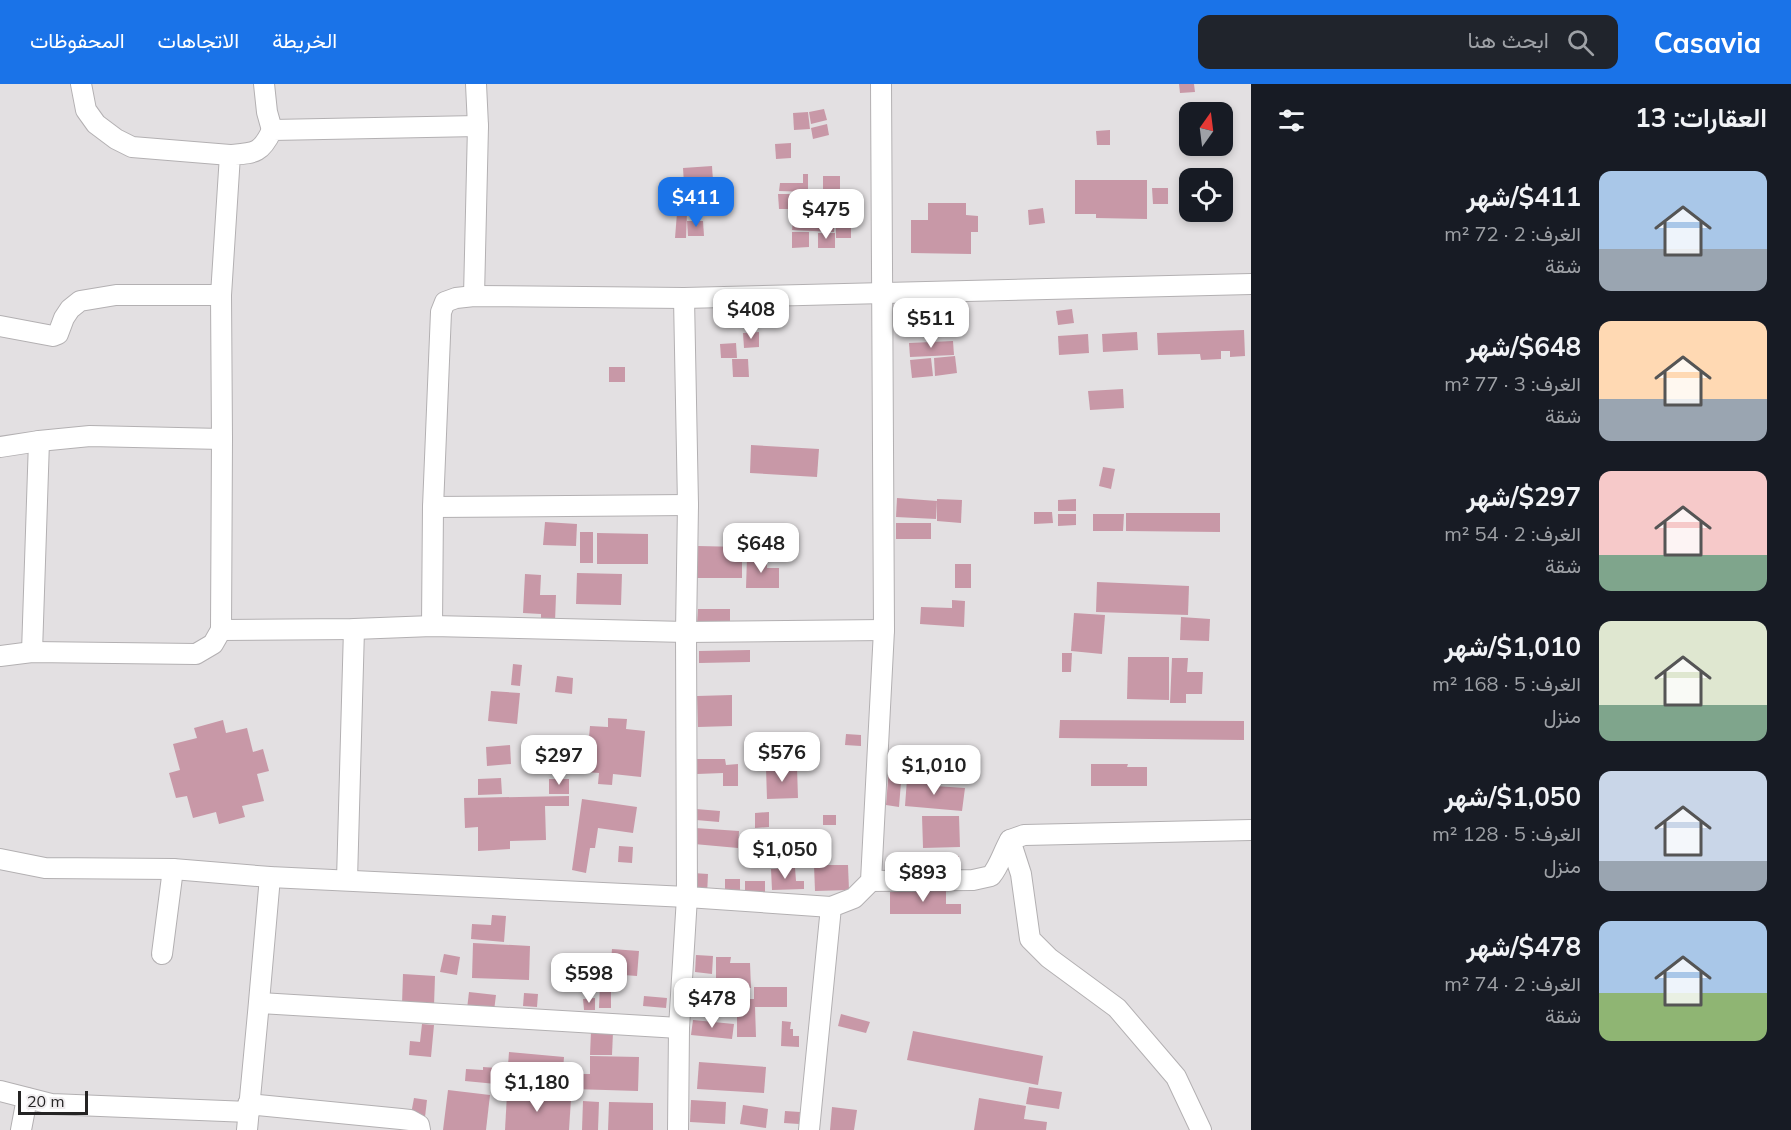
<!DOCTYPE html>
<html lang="ar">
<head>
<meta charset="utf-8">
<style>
  body { margin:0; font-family:Mulish,Vazirmatn,sans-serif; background:#20242c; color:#f1f3f6; direction:rtl; height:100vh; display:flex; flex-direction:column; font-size:22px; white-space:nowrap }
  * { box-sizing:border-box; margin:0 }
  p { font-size:20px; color:#9ea1a6 }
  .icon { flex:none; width:33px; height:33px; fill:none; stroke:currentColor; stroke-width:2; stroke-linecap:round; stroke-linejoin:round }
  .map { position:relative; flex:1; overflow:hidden; direction:ltr }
  .drawer { display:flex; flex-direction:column; background:#171b24; width:540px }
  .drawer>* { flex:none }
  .needle { width:39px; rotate:14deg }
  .tools { position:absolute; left:1179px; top:18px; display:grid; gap:12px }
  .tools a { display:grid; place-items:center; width:54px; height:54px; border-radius:12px; background:#171b24; box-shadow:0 3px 9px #0003; font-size:30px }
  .scale { position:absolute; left:18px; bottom:15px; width:70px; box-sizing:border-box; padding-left:6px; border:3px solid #252424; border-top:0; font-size:16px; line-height:21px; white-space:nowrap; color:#252424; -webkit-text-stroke:4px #f0edef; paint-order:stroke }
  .price { position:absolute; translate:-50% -51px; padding:0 14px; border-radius:12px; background:#fff; color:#222; font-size:20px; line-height:39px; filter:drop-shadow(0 2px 3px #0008) }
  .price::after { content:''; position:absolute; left:50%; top:36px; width:18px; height:14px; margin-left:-9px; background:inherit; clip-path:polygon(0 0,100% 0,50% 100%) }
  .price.active { background:#1a73e8; color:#fff }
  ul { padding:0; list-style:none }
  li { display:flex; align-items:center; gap:18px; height:150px; padding:0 24px }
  li span { display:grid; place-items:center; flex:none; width:168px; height:120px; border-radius:12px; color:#555 }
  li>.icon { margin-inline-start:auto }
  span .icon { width:72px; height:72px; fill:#fffc; stroke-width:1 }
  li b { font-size:26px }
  h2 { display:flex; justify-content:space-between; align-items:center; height:72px; padding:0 24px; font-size:26px }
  header { display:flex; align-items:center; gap:36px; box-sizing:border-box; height:84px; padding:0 30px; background:#1a73e8; color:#fff }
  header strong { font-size:28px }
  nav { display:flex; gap:33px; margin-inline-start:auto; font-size:21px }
  .search { width:420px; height:54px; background:#20242c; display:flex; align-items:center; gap:15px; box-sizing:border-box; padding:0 21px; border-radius:12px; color:#9ea1a6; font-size:22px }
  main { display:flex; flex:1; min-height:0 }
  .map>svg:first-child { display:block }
  .building { fill:#c898a7 }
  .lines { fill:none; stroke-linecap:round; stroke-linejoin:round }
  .minor-casing { stroke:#b3b0b2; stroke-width:22 }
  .minor { stroke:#fff; stroke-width:20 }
</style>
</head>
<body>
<header>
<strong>Casavia</strong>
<div class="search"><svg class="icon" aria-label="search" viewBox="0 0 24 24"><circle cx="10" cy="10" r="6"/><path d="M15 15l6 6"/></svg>ابحث هنا</div>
<nav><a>الخريطة</a><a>الاتجاهات</a><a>المحفوظات</a></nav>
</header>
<main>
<section class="drawer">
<h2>العقارات: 13<svg class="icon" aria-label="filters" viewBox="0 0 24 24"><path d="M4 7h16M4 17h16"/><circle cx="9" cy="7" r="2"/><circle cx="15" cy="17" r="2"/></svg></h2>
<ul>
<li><span style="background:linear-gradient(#a9c7e8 65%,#9aa5b1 0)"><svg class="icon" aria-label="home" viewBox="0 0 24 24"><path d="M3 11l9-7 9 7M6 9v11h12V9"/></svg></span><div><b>$411/شهر</b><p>الغرف: 2 · 72 m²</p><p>شقة</p></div></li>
<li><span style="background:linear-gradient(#ffd9b3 65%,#9aa5b1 0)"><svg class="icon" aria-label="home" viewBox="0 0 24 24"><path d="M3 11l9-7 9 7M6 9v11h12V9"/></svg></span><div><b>$648/شهر</b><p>الغرف: 3 · 77 m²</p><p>شقة</p></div></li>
<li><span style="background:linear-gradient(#f6c9c9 70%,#7fa58c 0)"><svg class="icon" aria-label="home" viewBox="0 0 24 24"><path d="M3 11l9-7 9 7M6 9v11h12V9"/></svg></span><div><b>$297/شهر</b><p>الغرف: 2 · 54 m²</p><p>شقة</p></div></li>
<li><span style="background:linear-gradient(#dfe7d0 70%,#7fa58c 0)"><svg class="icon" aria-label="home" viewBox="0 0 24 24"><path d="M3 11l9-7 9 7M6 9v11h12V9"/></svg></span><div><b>$1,010/شهر</b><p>الغرف: 5 · 168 m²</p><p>منزل</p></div></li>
<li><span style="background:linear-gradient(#c9d6e8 75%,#9aa5b1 0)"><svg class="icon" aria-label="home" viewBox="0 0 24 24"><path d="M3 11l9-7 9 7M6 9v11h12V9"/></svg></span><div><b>$1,050/شهر</b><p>الغرف: 5 · 128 m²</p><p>منزل</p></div></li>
<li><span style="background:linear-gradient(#a9c7e8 60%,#8fb573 0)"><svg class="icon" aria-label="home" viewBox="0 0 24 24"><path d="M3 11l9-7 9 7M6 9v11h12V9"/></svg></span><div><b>$478/شهر</b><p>الغرف: 2 · 74 m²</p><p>شقة</p></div></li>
</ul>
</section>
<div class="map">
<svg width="1251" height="1046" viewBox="0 0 1251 1046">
  <rect width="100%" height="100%" fill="#e3e0e2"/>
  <g class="building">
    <path d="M1179,0H1194L1195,8L1180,9Z"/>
    <path d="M824,25L827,36L811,40L809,28Z"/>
    <path d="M808,28L810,45L794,46L793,29Z"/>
    <path d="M827,40L829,51L813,55L811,44Z"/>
    <path d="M1110,46V61H1097L1096,47Z"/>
    <path d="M791,59V74L776,75L775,60Z"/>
    <path d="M712,82L713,97L684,100L683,84Z"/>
    <path d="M803,90H808V108L779,107L780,99H803Z"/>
    <rect x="823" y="92" width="17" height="15"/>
    <path d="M1075,96H1147V135L1096,134V130H1075Z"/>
    <path d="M1152,104H1168V120H1153Z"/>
    <path d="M798,109H813V125L798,126Z"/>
    <path d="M778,110H795L796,125H779Z"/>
    <path d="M928,119H966V131L978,132V148H971V170L911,169V136H928Z"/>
    <path d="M1043,124L1045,139L1029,141L1028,126Z"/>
    <path d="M677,129H687L686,154H675Z"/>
    <path d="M687,137H703L704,152H688Z"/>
    <path d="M793,137L834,138V148L792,146Z"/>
    <rect x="836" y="137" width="15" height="17"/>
    <path d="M792,148H809V163L792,164Z"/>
    <rect x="818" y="149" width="17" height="15"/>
    <path d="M1072,225L1074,239L1058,241L1056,227Z"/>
    <path d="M1244,246L1245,272L1230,273V267H1221V275L1201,276L1200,270L1158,271L1157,249Z"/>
    <path d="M759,248V263L744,264L743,249Z"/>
    <path d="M1137,248L1138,266L1103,268L1102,250Z"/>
    <path d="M1088,250L1089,269L1059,271L1058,252Z"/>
    <path d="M953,257L954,271L910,273L909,259Z"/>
    <path d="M736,259L737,274H721L720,260Z"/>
    <path d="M955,272L957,289L935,292L934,274Z"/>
    <path d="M931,274L933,292L912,294L910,276Z"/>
    <path d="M732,275H748L749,293H733Z"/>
    <rect x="609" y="283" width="16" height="15"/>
    <path d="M1123,305L1124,324L1090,326L1088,307Z"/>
    <path d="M751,361L819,365L817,393L750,389Z"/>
    <path d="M1103,383L1115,385L1111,405L1099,402Z"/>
    <path d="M897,414L937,417L936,435L896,433Z"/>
    <path d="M937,415L962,416L961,439L937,437Z"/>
    <path d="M1076,415V427H1058V416Z"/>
    <path d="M1034,428H1052L1053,439L1034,440Z"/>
    <path d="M1126,429H1220V448L1126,447Z"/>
    <path d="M1058,430H1076V441L1058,442Z"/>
    <path d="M1093,430H1124L1123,447H1093Z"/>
    <path d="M545,438L577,440L576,462L543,461Z"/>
    <rect x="896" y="439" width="35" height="16"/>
    <rect x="580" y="448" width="13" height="31"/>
    <path d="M597,449L648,450V480H597Z"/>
    <path d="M698,462L742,463V494H697Z"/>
    <path d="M747,473H767V484H779V504H746Z"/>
    <rect x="955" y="480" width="16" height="24"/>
    <path d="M577,489L622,490L621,521L576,520Z"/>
    <path d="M525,490L541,491L540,511H556L555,538L541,537V530L523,529Z"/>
    <path d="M1097,498L1189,502L1188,531L1096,528Z"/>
    <path d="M952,516L965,517L964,543L920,540L921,523L952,524Z"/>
    <path d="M698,525H730V541L697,540Z"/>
    <path d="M1074,529L1105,531L1102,570L1071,567Z"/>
    <path d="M1181,533L1210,535L1209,557L1180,556Z"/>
    <path d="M750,566V578L699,579V567Z"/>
    <path d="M1062,569H1072L1071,588H1062Z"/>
    <path d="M1128,573H1169V616L1127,615Z"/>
    <path d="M1172,574H1188L1187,588H1203L1202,610H1186V619H1170Z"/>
    <path d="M513,580L522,581L520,602L511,601Z"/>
    <path d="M557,592L573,594L572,610L555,608Z"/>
    <path d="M491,607L520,609L517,640L488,637Z"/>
    <path d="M732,611V642L698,643L697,612Z"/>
    <path d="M608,634L627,635L626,645L645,647L641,693L613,690L612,701L598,700L599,689L586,688L590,642L608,643Z"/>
    <path d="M223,636L226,649L247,644L253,668L263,665L269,687L257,690L264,717L242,722L245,733L219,740L216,728L193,734L187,712L176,714L169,689L180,686L173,660L197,654L194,644Z"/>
    <path d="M1060,636L1244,637V656L1059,654Z"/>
    <path d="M846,650L861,651V662L845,661Z"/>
    <path d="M510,661L511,680L487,682L486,663Z"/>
    <path d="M963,662V694L922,695L921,663Z"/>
    <path d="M891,664L912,666L911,679L889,677Z"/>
    <path d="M697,675H725L726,681L738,680V702H723V689L697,690Z"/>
    <path d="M1091,680H1128L1127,683H1147V702H1091Z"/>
    <path d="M797,683L798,714L767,715L766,684Z"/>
    <path d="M889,684L902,686L899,723L886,721Z"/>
    <path d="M501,694L502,710L478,711V695Z"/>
    <rect x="549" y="695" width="20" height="15"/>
    <path d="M907,695L936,698L935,702L965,704L962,727L905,722Z"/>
    <path d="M569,712V722H545L546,756L510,757V765L478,767V743L465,744L464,714Z"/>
    <path d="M582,715L637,723L633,749L598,744L595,764H590L586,789L572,786Z"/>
    <path d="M696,725L720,727L719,738L696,736Z"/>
    <path d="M769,728V743L755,744V729Z"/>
    <rect x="823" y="731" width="13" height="10"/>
    <path d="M922,732H959L960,763L923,764Z"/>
    <path d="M695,744L739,747L738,764L694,760Z"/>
    <path d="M743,749H758L759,765H743Z"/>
    <path d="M785,749L786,765L772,766L771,750Z"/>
    <path d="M815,760L816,774L799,775V761Z"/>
    <path d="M619,762L633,763L632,779L618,778Z"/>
    <path d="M959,772V788H937V773Z"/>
    <path d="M814,781H848L849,806L815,807Z"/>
    <path d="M795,784L796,797H804V805L772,806L771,785Z"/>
    <path d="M693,789L708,790L707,811H692Z"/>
    <rect x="725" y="795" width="15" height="11"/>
    <rect x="745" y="797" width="20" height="11"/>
    <path d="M927,803H946V820H961V830H890V808H927Z"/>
    <path d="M492,831L506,832L504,858L471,855L472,840L491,841Z"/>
    <path d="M473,859L530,862L529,896L472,894Z"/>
    <path d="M612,865L639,867L637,892L610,890Z"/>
    <path d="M444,870L460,873L457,891L440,888Z"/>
    <path d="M696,871L713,872L712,890L695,888Z"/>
    <path d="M716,873H731L730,879H750L751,904L716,905Z"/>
    <path d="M562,874L577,876L574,890L560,887Z"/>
    <path d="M403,890L435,892L434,922L402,920Z"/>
    <path d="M600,898H611V924H599Z"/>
    <path d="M754,903H787V923H755L756,953H737V915H754Z"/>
    <path d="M469,908L496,911L494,927L467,925Z"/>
    <path d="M524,909L538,910L537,923L523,922Z"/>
    <path d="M644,912L667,914L666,924L643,922Z"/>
    <path d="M595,914V926H584L583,915Z"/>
    <path d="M841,930L870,938L866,949L838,942Z"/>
    <path d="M693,936L734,940L732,955L691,951Z"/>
    <path d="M782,937L791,938L790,945H793V952H799V963L781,962Z"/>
    <path d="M422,940L434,941L431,973L409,971L410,957L420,958Z"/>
    <path d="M591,947L613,948L612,971H590Z"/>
    <path d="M913,947L1043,972L1038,1001L907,976Z"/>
    <path d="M509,968L564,973L562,1000L507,995Z"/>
    <path d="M590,972L639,973L638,1007L573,1005V990H590Z"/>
    <path d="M699,978L766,983L764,1009L697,1005Z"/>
    <path d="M483,983L497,984L496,1000L465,997L466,985L483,986Z"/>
    <path d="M1029,1003L1062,1008L1059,1025L1026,1020Z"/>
    <path d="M448,1006L490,1011L486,1046H443Z"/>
    <path d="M507,1010L571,1015L569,1046H505Z"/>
    <path d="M414,1014L427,1016L425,1033L411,1030Z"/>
    <path d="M979,1014L1026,1022L1024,1035L1047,1038L1046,1046H974Z"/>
    <path d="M691,1016L726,1018L725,1040L690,1038Z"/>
    <path d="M583,1017L599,1018L598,1046H582Z"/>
    <path d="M609,1018L653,1019V1046H608Z"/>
    <path d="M743,1021L768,1025L766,1044L740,1040Z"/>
    <path d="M832,1023L857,1026L854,1046H830Z"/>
    <path d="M785,1027L800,1028L799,1040L784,1039Z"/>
  </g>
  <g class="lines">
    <defs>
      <g id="minor">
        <path d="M81,0L86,26L96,40L116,55L132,63L230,71"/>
        <path d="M264,0L267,28L272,46"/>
        <path d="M474,212L478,42L476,0"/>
        <path d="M0,242L53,252L58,250L64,234L70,225L80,217L116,211H221"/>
        <path d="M0,363L39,357L90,352L222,355"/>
        <path d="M433,423L688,421"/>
        <path d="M432,542L433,423L441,228L445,218L456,214L474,212L684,214L1251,200"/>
        <path d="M221,546L354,545L432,542L686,548L884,546"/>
        <path d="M32,568L39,357"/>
        <path d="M0,572L32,568L196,570L213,560L221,546L222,355L221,211L230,71C254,69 261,70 272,46L478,42"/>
        <path d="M1010,756L1021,790L1030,855L1049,874L1117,924L1176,993L1201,1046"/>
        <path d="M0,775L45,784L173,785L270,793L687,813L831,823"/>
        <path d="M347,796L354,545"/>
        <path d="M871,797L973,796L991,792C1000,781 1003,768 1010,756L1024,751L1251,746"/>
        <path d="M162,870L173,785"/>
        <path d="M260,919L679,944"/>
        <path d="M0,1007L51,1020L249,1028"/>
        <path d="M248,1020L401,1035L410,1036L419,1041L420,1046"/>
        <path d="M21,1046L27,1014"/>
        <path d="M247,1046C255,962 263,877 270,793"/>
        <path d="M678,1046L679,944L687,813L686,548L688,421L684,214"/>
        <path d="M809,1046L831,823L854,814L871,797L884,546L881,0"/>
      </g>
    </defs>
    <use href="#minor" class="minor-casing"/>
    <use href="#minor" class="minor"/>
  </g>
</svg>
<div class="tools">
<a><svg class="needle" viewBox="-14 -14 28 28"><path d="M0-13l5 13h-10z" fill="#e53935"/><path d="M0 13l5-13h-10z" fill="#9ea1a6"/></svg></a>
<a><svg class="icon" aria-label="locate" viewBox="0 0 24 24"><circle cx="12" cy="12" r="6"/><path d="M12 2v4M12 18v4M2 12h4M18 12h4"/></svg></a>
</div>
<div class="scale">20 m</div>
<b class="price active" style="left:696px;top:144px">$411</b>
<b class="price" style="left:826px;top:156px">$475</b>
<b class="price" style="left:751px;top:256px">$408</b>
<b class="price" style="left:931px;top:265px">$511</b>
<b class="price" style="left:761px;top:490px">$648</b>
<b class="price" style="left:782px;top:699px">$576</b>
<b class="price" style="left:559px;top:702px">$297</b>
<b class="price" style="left:934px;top:712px">$1,010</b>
<b class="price" style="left:785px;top:796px">$1,050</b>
<b class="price" style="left:923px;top:819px">$893</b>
<b class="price" style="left:589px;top:920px">$598</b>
<b class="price" style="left:712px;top:945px">$478</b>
<b class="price" style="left:537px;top:1029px">$1,180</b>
</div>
</main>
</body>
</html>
